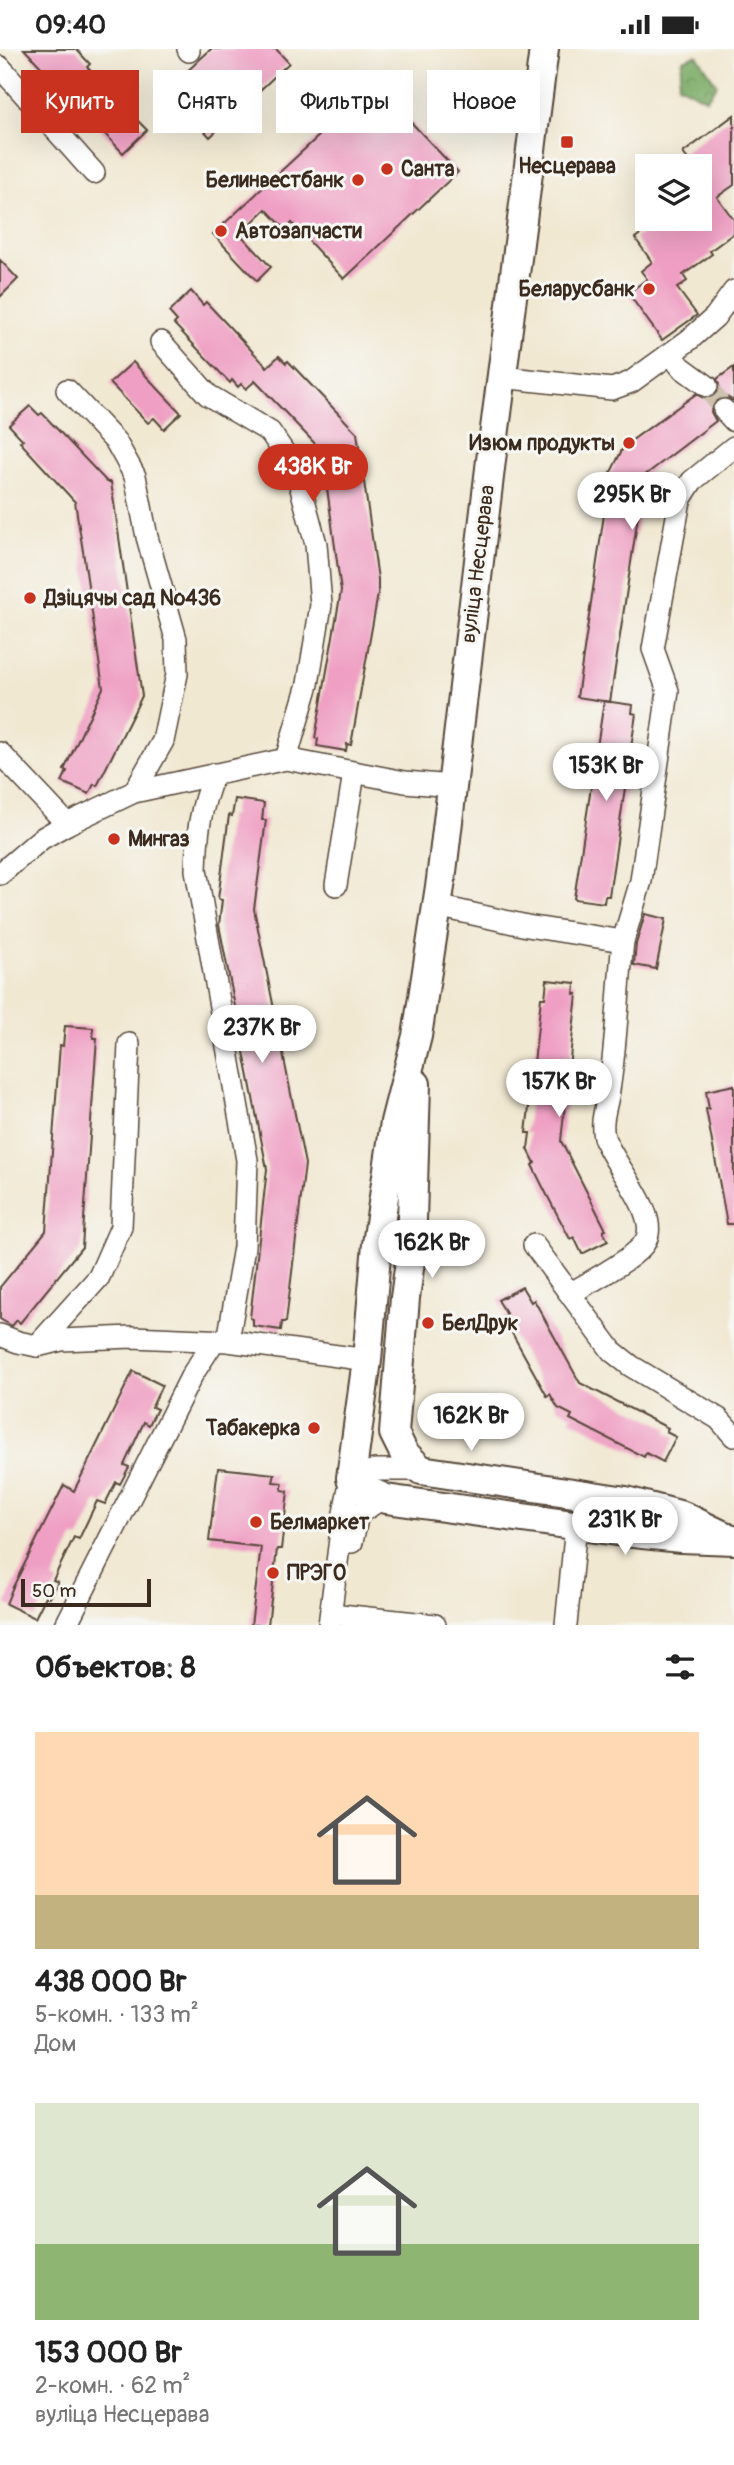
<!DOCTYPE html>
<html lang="ru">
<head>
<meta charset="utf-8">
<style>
  body { margin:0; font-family:Pangolin,sans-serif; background:#f2f2f2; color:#222; height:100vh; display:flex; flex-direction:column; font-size:26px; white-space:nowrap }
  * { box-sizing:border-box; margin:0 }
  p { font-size:23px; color:#767676 }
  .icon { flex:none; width:38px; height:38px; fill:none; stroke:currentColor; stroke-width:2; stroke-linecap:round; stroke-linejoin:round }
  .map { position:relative; height:1576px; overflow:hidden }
  .details { display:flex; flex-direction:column; background:#fff; flex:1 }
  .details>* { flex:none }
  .guide { position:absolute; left:21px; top:21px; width:693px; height:63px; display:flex; gap:14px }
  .tools { position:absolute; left:635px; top:105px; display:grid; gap:14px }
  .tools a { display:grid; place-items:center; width:77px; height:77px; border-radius:0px; background:#fff; box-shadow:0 7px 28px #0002; font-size:35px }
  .scale { position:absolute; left:21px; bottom:18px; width:130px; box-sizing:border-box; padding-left:7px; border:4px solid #3b2a1e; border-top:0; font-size:19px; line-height:24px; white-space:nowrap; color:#3b2a1e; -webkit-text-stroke:5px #f6f6f2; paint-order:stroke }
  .price { position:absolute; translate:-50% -60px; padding:0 16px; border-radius:24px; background:#fff; color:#222; font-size:23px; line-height:46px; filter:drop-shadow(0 2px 4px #0008) }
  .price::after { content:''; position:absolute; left:50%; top:42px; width:21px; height:16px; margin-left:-10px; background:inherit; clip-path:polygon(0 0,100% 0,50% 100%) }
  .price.active { background:#c8321e; color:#fff }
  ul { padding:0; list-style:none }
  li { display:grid; align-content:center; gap:14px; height:371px; padding:0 35px }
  li span { display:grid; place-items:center; height:217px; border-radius:0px; color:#555 }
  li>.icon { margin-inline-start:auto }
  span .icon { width:126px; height:126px; fill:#fffc; stroke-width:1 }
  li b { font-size:30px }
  h2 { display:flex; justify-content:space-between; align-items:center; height:84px; padding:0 35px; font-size:30px }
  .tag { padding:0 24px; border-radius:0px; background:#fff; box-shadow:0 7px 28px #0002; font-size:24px; line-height:63px }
  .tag.active { background:#c8321e; color:#fff }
  .status { display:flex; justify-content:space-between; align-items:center; height:49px; padding:0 35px; background:#fff; direction:ltr }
  .status svg { height:19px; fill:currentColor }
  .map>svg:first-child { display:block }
  .forest { fill:url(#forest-crowns); stroke:#5b6b42; stroke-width:2 }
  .building { fill:#ef9fc3 }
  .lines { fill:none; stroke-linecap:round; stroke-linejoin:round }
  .minor-tunnel { stroke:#cdc2ae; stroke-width:21; stroke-dasharray:21 10; stroke-linecap:butt }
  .minor-casing { stroke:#564639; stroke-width:24 }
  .major-casing { stroke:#564639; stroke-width:32 }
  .minor { stroke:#fff; stroke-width:21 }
  .major { stroke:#fff; stroke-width:28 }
  .poi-dot { fill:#c8321e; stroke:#f6f6f2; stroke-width:2.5 }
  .labels { text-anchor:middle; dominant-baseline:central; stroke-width:6; stroke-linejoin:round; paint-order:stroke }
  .poi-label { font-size:21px; font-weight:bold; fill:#3b2a1e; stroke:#f6f6f2; text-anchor:start }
  .street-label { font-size:21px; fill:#3b2a1e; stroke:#f6f6f2 }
</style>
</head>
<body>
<div class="status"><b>09:40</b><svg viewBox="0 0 49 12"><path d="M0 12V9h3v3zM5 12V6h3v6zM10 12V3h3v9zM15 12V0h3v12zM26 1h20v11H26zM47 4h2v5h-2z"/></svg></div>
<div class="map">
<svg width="734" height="1576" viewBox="0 0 734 1576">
  <defs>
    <pattern id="forest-crowns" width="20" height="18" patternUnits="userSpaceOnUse" patternTransform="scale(1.75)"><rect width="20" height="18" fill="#7bac66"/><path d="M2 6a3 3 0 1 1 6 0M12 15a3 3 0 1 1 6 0" fill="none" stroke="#668c53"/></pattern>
  </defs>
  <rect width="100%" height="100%" fill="#f6f6f2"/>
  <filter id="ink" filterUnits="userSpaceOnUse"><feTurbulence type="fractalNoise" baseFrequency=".0143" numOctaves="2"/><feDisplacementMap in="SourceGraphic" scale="14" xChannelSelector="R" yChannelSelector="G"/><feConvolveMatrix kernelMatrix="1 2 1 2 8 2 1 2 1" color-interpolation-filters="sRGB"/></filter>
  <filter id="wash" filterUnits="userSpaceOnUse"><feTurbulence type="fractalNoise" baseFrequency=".00686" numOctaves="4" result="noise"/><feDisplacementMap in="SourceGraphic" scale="28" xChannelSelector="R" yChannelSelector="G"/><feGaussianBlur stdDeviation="1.57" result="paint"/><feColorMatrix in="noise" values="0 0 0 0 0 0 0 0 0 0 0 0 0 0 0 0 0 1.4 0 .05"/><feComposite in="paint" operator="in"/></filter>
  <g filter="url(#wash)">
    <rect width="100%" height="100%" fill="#f1e8d2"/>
    <path class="forest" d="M697,6L717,36L706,50L678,36L683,11Z"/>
    <g id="blocks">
      <g class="building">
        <path d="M24,0H76L90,15L87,18L109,42L112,39L137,65L134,68L147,81L123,104Z"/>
        <path d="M211,0H276L289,14L210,88L167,41Z"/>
        <path d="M375,35L458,123L344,230L292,174L285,180L266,160L240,185L271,218L257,232L213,185Z"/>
        <path d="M734,66V136L717,148L734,171V184L710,202L712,205L683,226L687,232L677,239L697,266L662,291L628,244L647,230L641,222L652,213L635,189L661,170H700V117H693L683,104Z"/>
        <path d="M0,211L18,230L0,248Z"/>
        <path d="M191,242L203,256L206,253L267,318L279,307L286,314L288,312L357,384L378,530V545L351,696L347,695L346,702L317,697L318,690L315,689L341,542L322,402L255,332L246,340L241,335L238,338L232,331L230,334L174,275L177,272L169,263Z"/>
        <path d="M133,313L181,364L164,380L154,369L148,374L110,334Z"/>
        <path d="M734,318V352L727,348L716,351L712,356L711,363L716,372L644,427L610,653L577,648L610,425L624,397L696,345L705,350L713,349L720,339L717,330Z"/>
        <path d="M30,357L39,366L42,364L107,433H111L142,647L97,737L94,735L89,745L62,733L67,722L64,721L103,639L83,502L75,453L20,393L23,391L9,376Z"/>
        <path d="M604,652L633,656L632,664L636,665L609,847H605L604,854L574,850Z"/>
        <path d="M235,750L264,754L262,771H266L254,860L305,1115L286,1273H282L281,1281L253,1277V1270L250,1269L267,1120L219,876L222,851L218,850L229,766L232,767Z"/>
        <path d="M645,865L666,870L656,920L634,916L636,895Z"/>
        <path d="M547,931L575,934L574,945H577L561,1092L606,1181L603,1182L608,1192L582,1205L574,1188L570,1190L547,1146L532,1116L535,1114L528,1100L530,1084H526L532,1033L541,949H545Z"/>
        <path d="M65,977L93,979V989H97L82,1198L20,1274L17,1271L12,1277L0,1270V1238L46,1182L60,996L63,997Z"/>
        <path d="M734,1036V1175H727L706,1060H709L706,1042Z"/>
        <path d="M522,1238L531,1253L534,1251L580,1334L668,1379L666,1383L676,1388L663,1413L646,1404L644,1408L570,1370L572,1366L558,1359L550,1345L547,1347L503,1268L507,1266L498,1251Z"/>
        <path d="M133,1322L162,1336L152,1358L157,1360L149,1376L144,1373L124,1416L129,1418L120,1435L116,1433L105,1455L97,1452L79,1490L74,1488L53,1531L58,1533L50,1549L46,1547L35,1569L6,1555L12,1540L64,1436L74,1442Z"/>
        <path d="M218,1419L275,1425L273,1433L282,1434V1441L288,1442L281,1500H277L268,1576H251L261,1498L209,1492Z"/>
      </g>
    </g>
  </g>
  <g filter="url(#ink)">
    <use href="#blocks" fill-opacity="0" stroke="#564639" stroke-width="2"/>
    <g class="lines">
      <path class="minor-tunnel" d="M707,337L724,361"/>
      <defs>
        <g id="minor">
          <path d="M188,0L189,2"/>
          <path d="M0,18L94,124"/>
          <path d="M161,293L208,346L270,383L296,421L316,495L321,556L308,635L286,710"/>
          <path d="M671,305L681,318L707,337"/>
          <path d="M501,328L612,340L631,333L689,291L715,268L734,242"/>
          <path d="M67,341L116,393L135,427L147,488L176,590L177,625L163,692L134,743"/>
          <path d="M724,361L734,372"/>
          <path d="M0,704L67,775"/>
          <path d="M214,725C200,760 197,783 196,821L247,1111L244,1198L228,1292"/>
          <path d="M0,825L41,790L67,775L134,743L286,710L405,733L452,737"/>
          <path d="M336,836L354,724"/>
          <path d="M437,857L527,877L623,892C618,941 617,992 609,1041C607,1057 600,1071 604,1088C612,1115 662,1166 645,1193C636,1209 588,1234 571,1244"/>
          <path d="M623,892L641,832L668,642L653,600L680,451L692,432L734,398"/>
          <path d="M534,1196L612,1302L631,1317L719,1370L734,1387"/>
          <path d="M0,1286L18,1293L37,1297L61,1291L132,1288L228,1292L367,1311"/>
          <path d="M37,1297L99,1228L121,1178L129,995"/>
          <path d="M352,1493L358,1465L375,1454L386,1450"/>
          <path d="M331,1565L435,1576"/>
          <path d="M66,1576L192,1326L214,1292"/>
          <path d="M329,1576L342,1474L351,1429L375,1421H421"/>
          <path d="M566,1576L576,1477"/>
        </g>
        <g id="major">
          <path d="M544,0L491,411L441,831L417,987L395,1073L377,1195L367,1311L351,1429L360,1439L386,1450L624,1483L681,1489L734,1491"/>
          <path d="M416,1035L411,1205L405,1249L394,1384L404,1404L421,1421L626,1452L683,1467L724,1487"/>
        </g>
      </defs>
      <use href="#minor" class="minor-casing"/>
      <use href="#major" class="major-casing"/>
      <use href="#minor" class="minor"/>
      <use href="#major" class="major"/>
    </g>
  </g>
  <g class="poi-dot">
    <rect x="560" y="86" width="14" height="14" rx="3.5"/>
    <circle cx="387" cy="120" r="7"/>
    <circle cx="358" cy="131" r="7"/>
    <circle cx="221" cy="182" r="7"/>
    <circle cx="649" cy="240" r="7"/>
    <circle cx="629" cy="394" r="7"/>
    <circle cx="30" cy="549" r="7"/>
    <circle cx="114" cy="790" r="7"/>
    <circle cx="428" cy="1274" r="7"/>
    <circle cx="314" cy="1379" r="7"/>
    <circle cx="256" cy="1473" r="7"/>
    <circle cx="273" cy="1524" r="7"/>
  </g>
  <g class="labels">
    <g class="poi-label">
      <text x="567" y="117" text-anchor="middle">Несцерава</text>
      <text x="401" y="120">Санта</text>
      <text x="344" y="131" text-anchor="end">Белинвестбанк</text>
      <text x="235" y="182">Автозапчасти</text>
      <text x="635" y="240" text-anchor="end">Беларусбанк</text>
      <text x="615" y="394" text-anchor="end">Изюм продукты</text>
      <text x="44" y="549">Дзіцячы сад №436</text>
      <text x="128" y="790">Мингаз</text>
      <text x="442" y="1274">БелДрук</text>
      <text x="300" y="1379" text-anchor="end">Табакерка</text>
      <text x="270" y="1473">Белмаркет</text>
      <text x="287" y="1524">ПРЭГО</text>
    </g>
    <g class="street-label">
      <text transform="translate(478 515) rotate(-83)">вуліца Несцерава</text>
    </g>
  </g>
</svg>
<div class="tools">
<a><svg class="icon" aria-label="layers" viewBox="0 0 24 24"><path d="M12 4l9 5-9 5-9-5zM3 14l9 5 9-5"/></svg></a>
</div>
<div class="scale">50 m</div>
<b class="price active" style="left:313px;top:455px">438K Br</b>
<b class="price" style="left:632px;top:483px">295K Br</b>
<b class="price" style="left:606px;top:754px">153K Br</b>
<b class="price" style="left:262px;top:1016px">237K Br</b>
<b class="price" style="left:559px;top:1070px">157K Br</b>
<b class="price" style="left:432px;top:1231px">162K Br</b>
<b class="price" style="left:471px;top:1404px">162K Br</b>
<b class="price" style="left:625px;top:1508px">231K Br</b>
<div class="guide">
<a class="tag active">Купить</a>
<a class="tag">Снять</a>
<a class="tag">Фильтры</a>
<a class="tag">Новое</a>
</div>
</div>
<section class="details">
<h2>Объектов: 8<svg class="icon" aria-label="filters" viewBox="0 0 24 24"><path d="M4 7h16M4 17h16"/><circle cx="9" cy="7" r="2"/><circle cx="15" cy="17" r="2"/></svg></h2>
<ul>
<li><span style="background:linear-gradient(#ffd9b3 75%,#c2b280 0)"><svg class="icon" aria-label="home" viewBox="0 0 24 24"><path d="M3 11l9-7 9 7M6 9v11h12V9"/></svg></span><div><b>438 000 Br</b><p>5-комн. · 133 m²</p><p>Дом</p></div></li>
<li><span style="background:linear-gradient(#dfe7d0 65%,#8fb573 0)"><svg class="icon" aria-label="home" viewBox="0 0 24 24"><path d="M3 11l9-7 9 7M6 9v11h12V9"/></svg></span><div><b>153 000 Br</b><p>2-комн. · 62 m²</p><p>вуліца Несцерава</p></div></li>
</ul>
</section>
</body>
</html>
